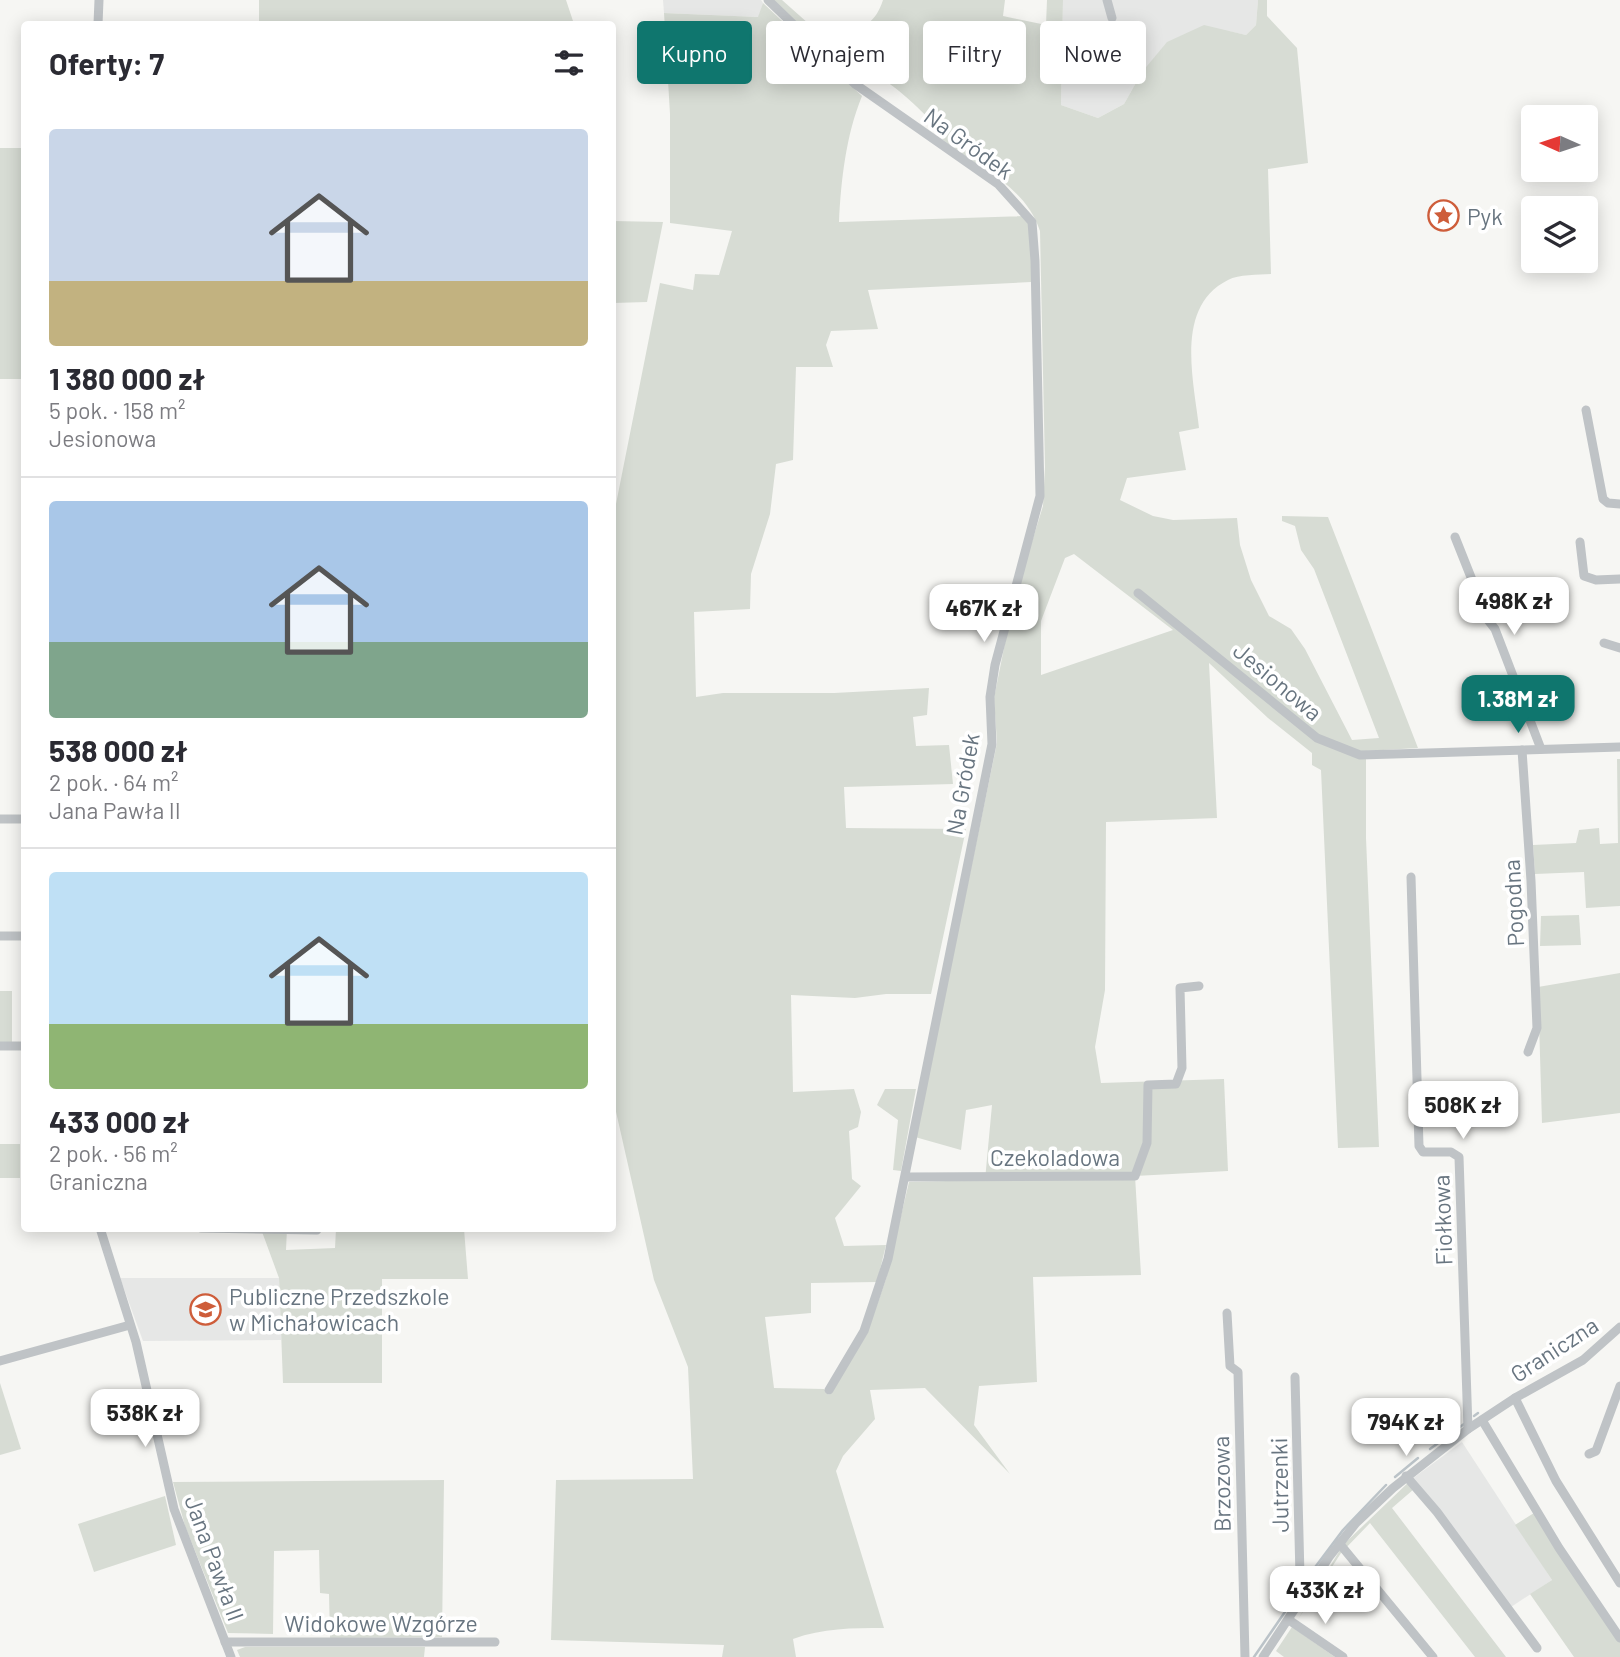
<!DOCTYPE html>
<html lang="pl">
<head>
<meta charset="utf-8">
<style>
  body { margin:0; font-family:Barlow,sans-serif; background:#f2f2f3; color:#2b2b33; height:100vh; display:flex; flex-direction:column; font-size:26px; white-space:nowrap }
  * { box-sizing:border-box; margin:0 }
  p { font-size:23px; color:#7c7c81 }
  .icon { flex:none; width:38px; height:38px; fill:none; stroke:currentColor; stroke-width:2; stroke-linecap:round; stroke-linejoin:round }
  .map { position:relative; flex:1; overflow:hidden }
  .drawer { position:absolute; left:21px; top:21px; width:595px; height:1211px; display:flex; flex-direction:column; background:#fff; border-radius:7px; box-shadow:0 4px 18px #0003 }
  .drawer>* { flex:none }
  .banner { position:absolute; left:637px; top:21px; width:665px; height:63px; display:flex; gap:14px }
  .needle { width:46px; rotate:273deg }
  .buttons { position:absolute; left:1521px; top:105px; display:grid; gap:14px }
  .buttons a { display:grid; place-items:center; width:77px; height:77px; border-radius:7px; background:#fff; box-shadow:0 4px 18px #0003; font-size:35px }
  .price { position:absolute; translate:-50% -60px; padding:0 16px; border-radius:14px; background:#fff; color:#222; font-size:23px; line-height:46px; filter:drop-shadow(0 2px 4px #0008) }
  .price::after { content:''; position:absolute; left:50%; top:42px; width:21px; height:16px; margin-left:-10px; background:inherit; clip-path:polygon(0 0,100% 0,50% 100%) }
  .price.selected { background:#0f766e; color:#fff }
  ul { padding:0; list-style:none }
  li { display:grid; align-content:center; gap:14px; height:371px; padding:0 28px }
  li+li { border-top:2px solid #e1e1e2 }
  li span { display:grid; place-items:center; height:217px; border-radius:7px; color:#555 }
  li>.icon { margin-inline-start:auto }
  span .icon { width:126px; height:126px; fill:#fffc; stroke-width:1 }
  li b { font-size:30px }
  h2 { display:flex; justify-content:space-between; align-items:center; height:84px; padding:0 28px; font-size:30px }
  .chip { padding:0 24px; border-radius:7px; background:#fff; box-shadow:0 4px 18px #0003; font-size:24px; line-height:63px }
  .chip.selected { background:#0f766e; color:#fff }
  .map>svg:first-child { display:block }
  .built { fill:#e6e7e6 }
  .green { fill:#d7dcd4; fill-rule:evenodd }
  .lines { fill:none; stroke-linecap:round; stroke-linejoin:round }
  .stream { stroke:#bbc3c8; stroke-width:2.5 }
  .minor { stroke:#bfc3c6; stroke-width:9 }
  .labels { text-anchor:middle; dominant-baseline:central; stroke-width:7; stroke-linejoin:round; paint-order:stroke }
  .street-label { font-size:23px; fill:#687580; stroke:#fff }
  .poi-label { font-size:23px; fill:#687580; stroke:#fff; text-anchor:start }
</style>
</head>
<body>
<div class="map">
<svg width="1620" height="1657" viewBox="0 0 1620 1657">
  <rect width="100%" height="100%" fill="#f6f6f3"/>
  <g class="built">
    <path d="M663,0H761L763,3L759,17L664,13Z"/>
    <path d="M1063,0H1258L1256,25L1246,35L1228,31L1142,72L1124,104L1098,118L1061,105Z"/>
    <path d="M120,1278H279L281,1340L143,1341Z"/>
    <path d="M1462,1442L1552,1580L1511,1607L1412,1479Z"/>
  </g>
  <g class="green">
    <path d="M259,0H566L574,24H259Z"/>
    <path d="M772,0H782L818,32L825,21C854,29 872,33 883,0H1005L1003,16L1046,25L1047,0H1063L1061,105L1098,118L1124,104L1142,72L1167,42L1204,25L1246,35L1256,25L1258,0H1267V16L1297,48L1308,163L1268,169L1271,274C1258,275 1239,274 1228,280C1174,307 1194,381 1199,428L1179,432L1186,470L1127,478L1120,500L1153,516L1173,520L1237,518L1240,545L1251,580L1269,616L1291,629L1305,649L1352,740L1379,738L1314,569L1301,550L1295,526L1282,521V516L1328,517L1418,748L1366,751V838L1379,1147L1338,1148L1321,770L1312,765V753L1268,718L1209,663L1217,818L1106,822L1105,990L1095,1047L1101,1083L1224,1079L1228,1171L1135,1176L1141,1275L1033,1277L1037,1382L979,1386L974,1425L1010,1474L925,1388L870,1390L875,1419L843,1456L836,1471L884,1628C852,1628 823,1628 793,1639L796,1657H722L724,1645L551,1640L556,1480L693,1479L688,1367L654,1280L612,1094L613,519L660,283L693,290L695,274L719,275L732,231L670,223V114L664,13L758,17L763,3L862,96C846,135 841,180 839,222L1025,216L1031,229V282L868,290L878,329L831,331L826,345L833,367H796L793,460L776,464L770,514L751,574L750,609L694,612L696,697L723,693H834L929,688L927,715L913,717L916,746L949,745L953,784L844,787L846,828L966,829L931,994H886L855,998L791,995L793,1092L854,1089L861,1112L858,1127L849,1131L852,1179L861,1186L835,1218L844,1246L886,1245L877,1282L811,1283V1313L765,1317L774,1388L824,1389L829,1395L867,1334L886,1279L909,1182L985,1180L992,1105L966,1110L961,1150L915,1137L997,743L994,698L1013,603L1043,506L1045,467L1040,231C1025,185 978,168 943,140C937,135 937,127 932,122C916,105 884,74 863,71L855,78L843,70ZM1074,554L1173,630L1041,675V621L1065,558Z"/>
    <rect x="0" y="148" width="24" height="231"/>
    <path d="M613,221L663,222L647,302L613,303Z"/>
    <path d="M1617,759H1620V906L1586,908L1584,872L1535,874L1533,845L1576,843L1579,830L1599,828L1600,844L1618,843Z"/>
    <path d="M1579,915L1581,945L1540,946L1541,916Z"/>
    <path d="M1620,973V1113L1542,1123L1538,987Z"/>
    <rect x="0" y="991" width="12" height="52"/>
    <path d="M885,1089H916L901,1171L893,1170L898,1120L877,1105Z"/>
    <rect x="0" y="1144" width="20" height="34"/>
    <path d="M261,1229H287L286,1250L335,1248L336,1229H464L468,1279H382V1383H283L279,1278Z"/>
    <path d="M0,1383L21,1449L0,1455Z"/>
    <path d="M1412,1479L1414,1489L1392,1508L1506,1657H1475L1370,1523L1341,1553L1297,1621L1343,1545Z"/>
    <path d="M444,1480L442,1637L330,1638L329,1594L320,1593L319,1550L274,1551L273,1634L228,1633L185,1526L173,1482Z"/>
    <path d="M165,1496L176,1545L94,1572L78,1524Z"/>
    <path d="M1534,1513L1620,1642V1657H1574L1530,1594L1552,1580L1515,1525Z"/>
    <path d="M1292,1627L1335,1657H1284L1276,1651Z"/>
    <path d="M245,1647H425L424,1657H240L237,1650Z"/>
  </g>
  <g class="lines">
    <g class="stream">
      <path d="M1474,1416L1478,1413"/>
      <path d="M1430,1449L1464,1424"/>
      <path d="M1395,1477L1418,1458"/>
      <path d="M1307,1578L1343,1530L1386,1485"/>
      <path d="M1254,1657L1300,1590"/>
    </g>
    <g class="minor">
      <path d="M768,0L855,84L998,184L1032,222L1035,261L1040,496L995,665L990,697L992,744L888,1259L864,1331L829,1390"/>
      <path d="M1107,0L1112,18"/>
      <path d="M98,24L99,0"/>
      <path d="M1586,410L1603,499L1608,503L1620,504"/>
      <path d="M1455,537L1488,620L1495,629L1541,749"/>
      <path d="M1580,542L1584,576L1596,580L1620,579"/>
      <path d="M1138,593L1317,738L1360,755L1620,747"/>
      <path d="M1604,643L1620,648"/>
      <path d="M1522,750L1531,881L1537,1028L1528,1052"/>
      <path d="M0,819H24"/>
      <path d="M1411,877L1419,1146L1423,1152H1451L1459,1157L1468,1429"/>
      <path d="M0,936H24"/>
      <path d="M0,1046H24"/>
      <path d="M906,1177L1135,1176L1147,1143L1148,1085L1176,1084L1182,1068L1180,988L1199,986"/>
      <path d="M100,1228L136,1342L174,1509L231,1657"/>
      <path d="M201,1228L317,1230"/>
      <path d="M1227,1313L1230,1366L1238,1372L1245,1657"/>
      <path d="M0,1361L130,1325"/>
      <path d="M1295,1377L1300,1576L1309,1589"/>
      <path d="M1515,1398L1556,1481L1620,1583"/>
      <path d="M1482,1420L1559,1548L1620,1638"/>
      <path d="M1589,1454L1596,1451L1620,1386"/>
      <path d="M1406,1476L1437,1512L1537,1648"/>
      <path d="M1339,1543L1433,1657"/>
      <path d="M1289,1620L1343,1657"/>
      <path d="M225,1642H495"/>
      <path d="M1263,1657L1329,1557L1356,1523L1393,1488L1468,1429L1515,1398L1583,1360L1620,1327"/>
    </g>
  </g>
  <defs>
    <symbol id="sight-ring" viewBox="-11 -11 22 22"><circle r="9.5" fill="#fff" stroke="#ce5d3a" stroke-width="1.5"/><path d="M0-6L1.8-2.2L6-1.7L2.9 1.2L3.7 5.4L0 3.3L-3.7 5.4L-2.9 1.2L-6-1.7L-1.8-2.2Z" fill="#ce5d3a"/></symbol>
    <symbol id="school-ring" viewBox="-11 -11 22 22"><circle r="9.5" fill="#fff" stroke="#ce5d3a" stroke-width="1.5"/><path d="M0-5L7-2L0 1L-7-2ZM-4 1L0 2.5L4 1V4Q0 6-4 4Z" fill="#ce5d3a"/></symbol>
  </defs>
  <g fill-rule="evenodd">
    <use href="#sight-ring" x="1426" y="198" width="35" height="35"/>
    <use href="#school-ring" x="188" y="1292" width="35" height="35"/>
  </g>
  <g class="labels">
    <g class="street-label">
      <text transform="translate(969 143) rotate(36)">Na Gródek</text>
      <text transform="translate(1278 681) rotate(40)">Jesionowa</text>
      <text transform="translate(962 784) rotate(-80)">Na Gródek</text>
      <text transform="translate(1513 903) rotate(-93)">Pogodna</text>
      <text x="1055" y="1157">Czekoladowa</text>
      <text transform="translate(1442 1220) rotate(-92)">Fiołkowa</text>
      <text transform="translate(1554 1349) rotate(-33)">Graniczna</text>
      <text transform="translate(1221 1484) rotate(-91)">Brzozowa</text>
      <text transform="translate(1279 1485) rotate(-91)">Jutrzenki</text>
      <text transform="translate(215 1558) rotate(70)">Jana Pawła II</text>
      <text x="381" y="1623">Widokowe Wzgórze</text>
    </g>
    <g class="poi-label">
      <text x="1467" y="216">Pyk</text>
      <text x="229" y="1296">Publiczne Przedszkole<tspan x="229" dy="26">w Michałowicach</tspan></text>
    </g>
  </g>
</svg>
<div class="buttons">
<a><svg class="needle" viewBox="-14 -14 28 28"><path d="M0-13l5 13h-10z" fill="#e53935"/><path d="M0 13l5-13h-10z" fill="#7c7c81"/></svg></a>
<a><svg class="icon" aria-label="layers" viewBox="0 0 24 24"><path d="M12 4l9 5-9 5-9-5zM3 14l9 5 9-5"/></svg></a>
</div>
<b class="price" style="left:1514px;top:637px">498K zł</b>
<b class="price" style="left:984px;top:644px">467K zł</b>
<b class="price selected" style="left:1518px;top:735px">1.38M zł</b>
<b class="price" style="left:1463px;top:1141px">508K zł</b>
<b class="price" style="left:145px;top:1449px">538K zł</b>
<b class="price" style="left:1406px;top:1458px">794K zł</b>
<b class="price" style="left:1325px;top:1626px">433K zł</b>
<div class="banner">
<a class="chip selected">Kupno</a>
<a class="chip">Wynajem</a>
<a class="chip">Filtry</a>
<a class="chip">Nowe</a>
</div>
<section class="drawer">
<h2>Oferty: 7<svg class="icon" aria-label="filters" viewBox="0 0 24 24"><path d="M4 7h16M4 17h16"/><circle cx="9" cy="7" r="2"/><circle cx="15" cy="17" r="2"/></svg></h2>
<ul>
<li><span style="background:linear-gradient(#c9d6e8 70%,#c2b280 0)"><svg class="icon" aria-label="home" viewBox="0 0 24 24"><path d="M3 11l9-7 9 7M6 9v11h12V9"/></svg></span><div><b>1 380 000 zł</b><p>5 pok. · 158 m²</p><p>Jesionowa</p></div></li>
<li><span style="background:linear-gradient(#a9c7e8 65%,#7fa58c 0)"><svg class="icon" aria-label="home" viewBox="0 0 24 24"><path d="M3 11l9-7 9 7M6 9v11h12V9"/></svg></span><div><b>538 000 zł</b><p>2 pok. · 64 m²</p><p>Jana Pawła II</p></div></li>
<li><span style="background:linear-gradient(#bfe0f5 70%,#8fb573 0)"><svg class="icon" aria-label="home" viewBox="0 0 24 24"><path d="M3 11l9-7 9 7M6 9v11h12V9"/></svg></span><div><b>433 000 zł</b><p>2 pok. · 56 m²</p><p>Graniczna</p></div></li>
</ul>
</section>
</div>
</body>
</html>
